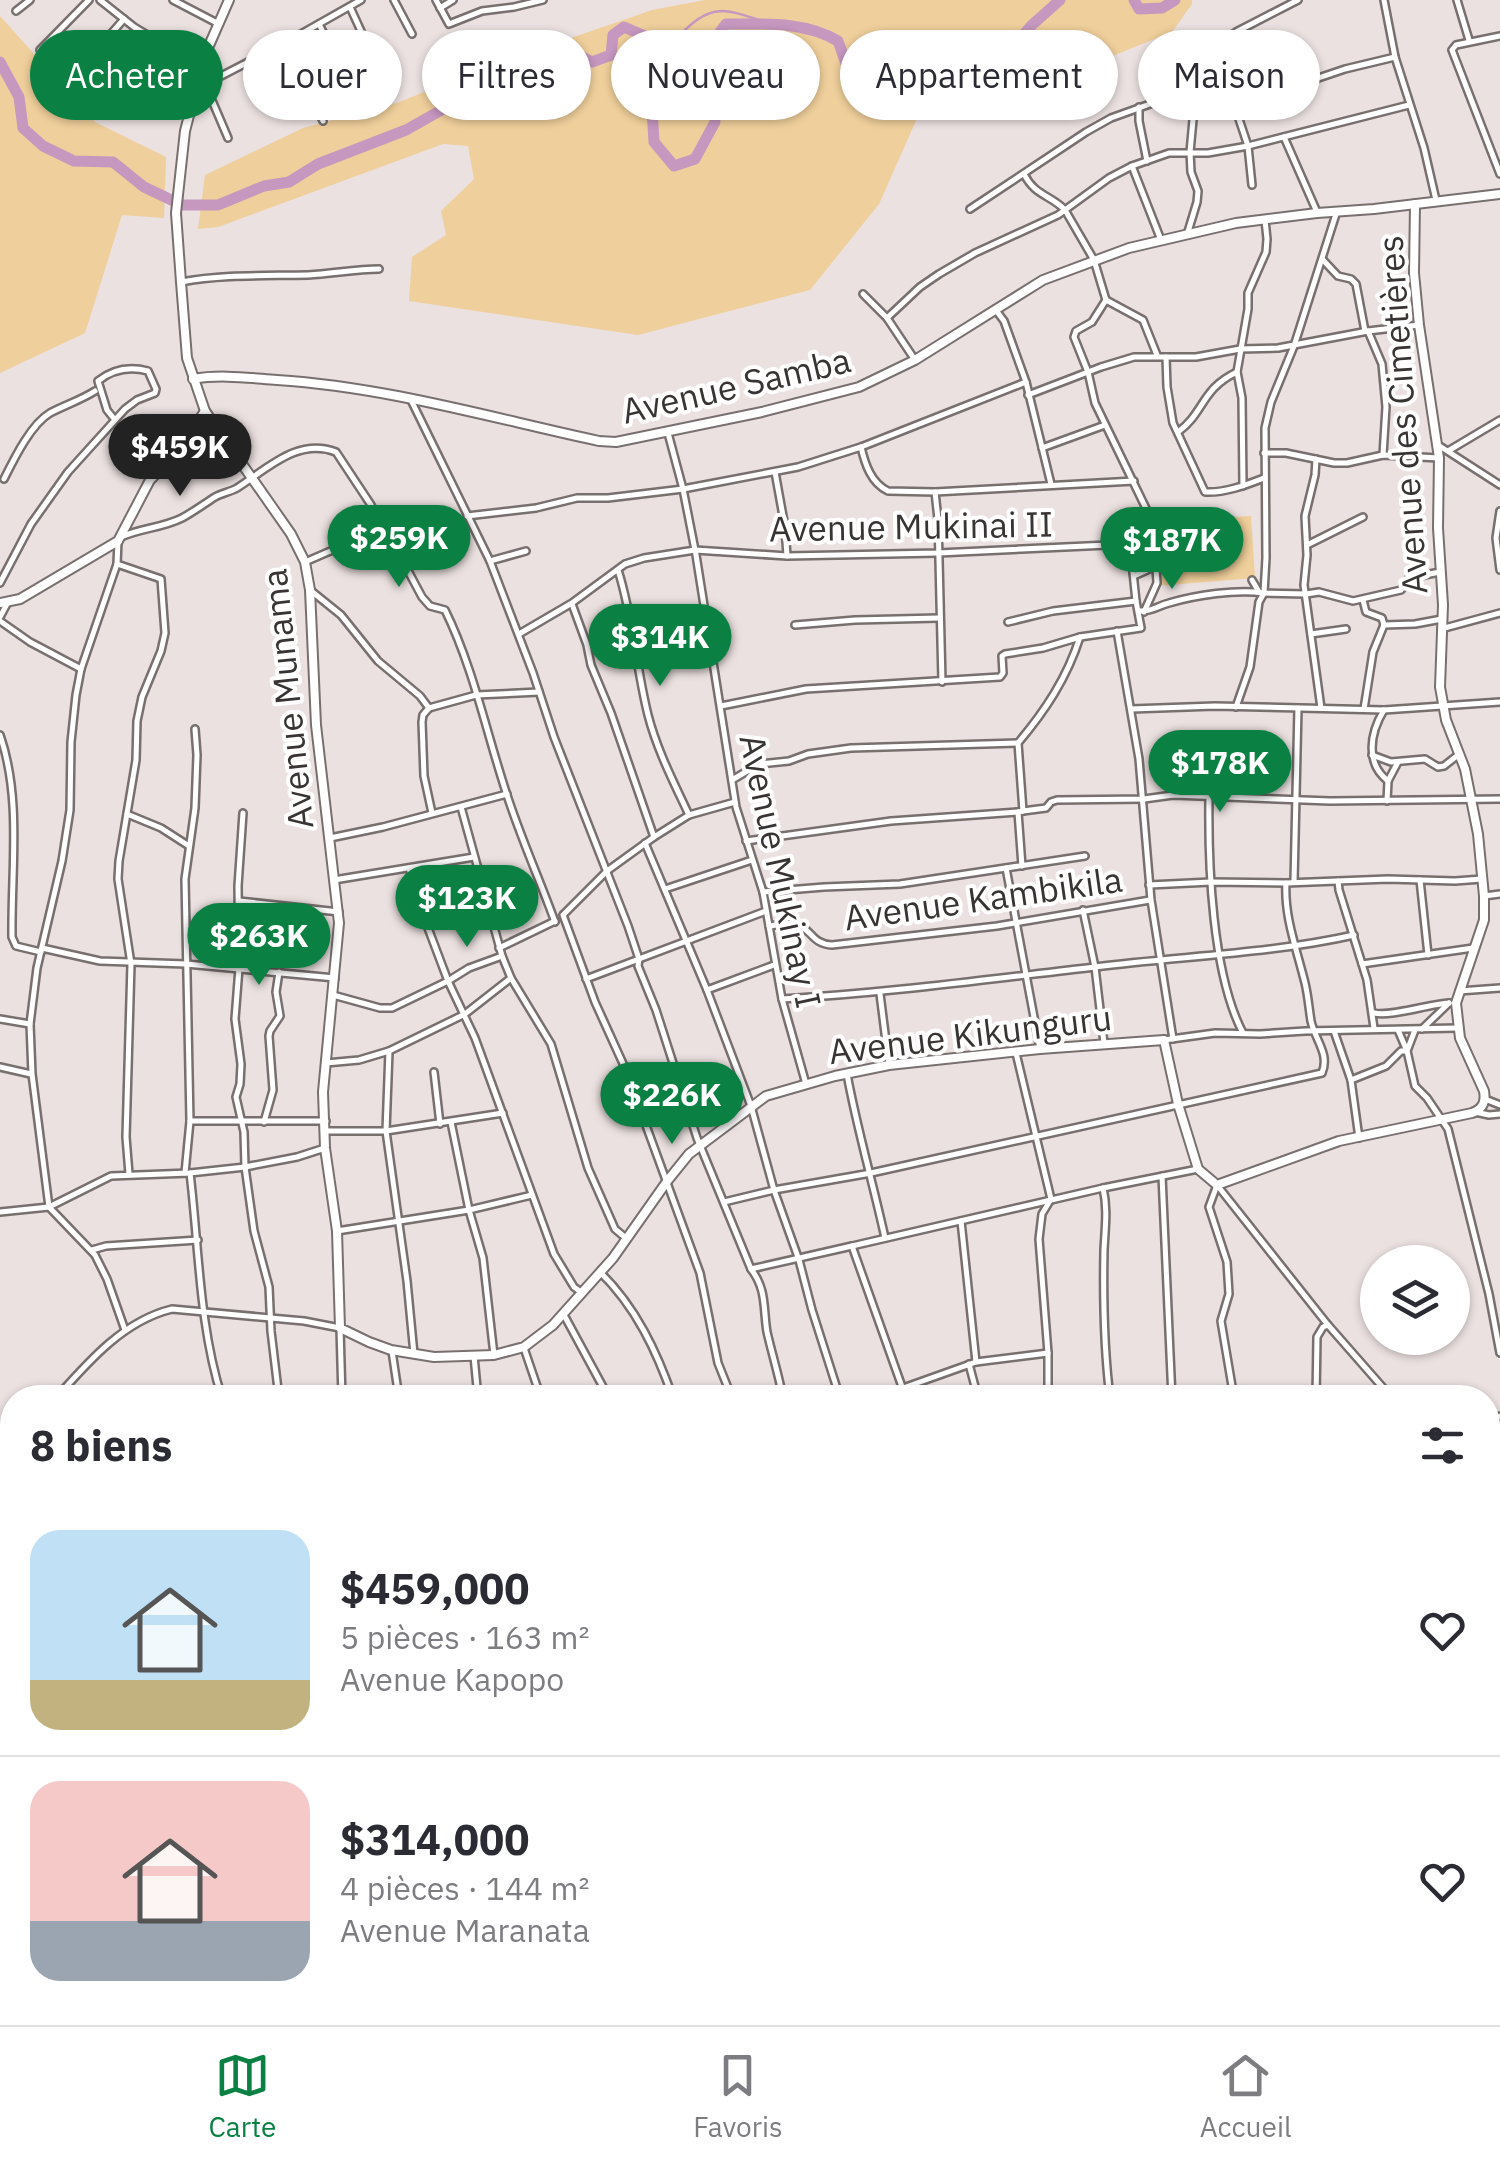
<!DOCTYPE html>
<html lang="fr">
<head>
<meta charset="utf-8">
<style>
  body { margin:0; font-family:"IBM Plex Sans",sans-serif; background:#f7f7f7; color:#2b2b33; height:100vh; display:flex; flex-direction:column; font-size:38px; white-space:nowrap }
  * { box-sizing:border-box; margin:0 }
  p { font-size:32px; color:#7c7c81 }
  .icon { flex:none; width:55px; height:55px; fill:none; stroke:currentColor; stroke-width:2; stroke-linecap:round; stroke-linejoin:round }
  .map { position:relative; flex:1; overflow:hidden }
  .panel { position:absolute; left:0px; top:1385px; width:1500px; height:640px; display:flex; flex-direction:column; background:#fff; border-radius:40px 40px 0 0; box-shadow:0 2px 8px #0004 }
  .panel>* { flex:none }
  .top-card { position:absolute; left:30px; top:30px; width:1440px; height:90px; display:flex; gap:20px }
  .tools { position:absolute; left:1360px; top:1245px; display:grid; gap:20px }
  .tools a { display:grid; place-items:center; width:110px; height:110px; border-radius:50%; background:#fff; box-shadow:0 2px 8px #0004; font-size:50px }
  .price { position:absolute; translate:-50% -85px; padding:0 22px; border-radius:35px; background:#0b8043; color:#fff; font-size:32px; line-height:65px; filter:drop-shadow(0 2px 5px #0008) }
  .price::after { content:''; position:absolute; left:50%; top:60px; width:30px; height:22px; margin-left:-15px; background:inherit; clip-path:polygon(0 0,100% 0,50% 100%) }
  .price.current { background:#222; color:#fff }
  ul { padding:0; list-style:none }
  li { display:flex; align-items:center; gap:30px; height:250px; padding:0 30px }
  li+li { border-top:2px solid #e1e1e2 }
  li span { display:grid; place-items:center; flex:none; width:280px; height:200px; border-radius:30px; color:#555 }
  li>.icon { margin-inline-start:auto }
  span .icon { width:120px; height:120px; fill:#fffc; stroke-width:1 }
  li b { font-size:42px }
  h2 { display:flex; justify-content:space-between; align-items:center; height:120px; padding:0 30px; font-size:42px }
  .chip { padding:0 35px; border-radius:45px; background:#fff; box-shadow:0 2px 8px #0004; font-size:35px; line-height:90px }
  .chip.current { background:#0b8043; color:#fff }
  .tabs { display:flex; justify-content:space-around; align-items:center; height:140px; border-top:2px solid #e1e1e2; background:#fff; font-size:28px; color:#7c7c81 }
  .tabs a { display:grid; justify-items:center; gap:5px }
  .tabs .current { color:#0b8043 }
  .map>svg:first-child { display:block }
  .green { fill:#efcf9b }
  .lines { fill:none; stroke-linecap:round; stroke-linejoin:round }
  .stream { stroke:#c697bf; stroke-width:2.5 }
  .river { stroke:#c697bf; stroke-width:11 }
  .street-casing { stroke:#78706f; stroke-width:10 }
  .secondary-casing { stroke:#78706f; stroke-width:12 }
  .street { stroke:#fff; stroke-width:5 }
  .secondary { stroke:#fff; stroke-width:8 }
  .labels { text-anchor:middle; dominant-baseline:central; stroke-width:8; stroke-linejoin:round; paint-order:stroke }
  .street-label { font-size:35px; fill:#373433; stroke:#fff }
</style>
</head>
<body>
<div class="map">
<svg width="1500" height="2025" viewBox="0 0 1500 2025">
  <rect width="100%" height="100%" fill="#ebe1e0"/>
  <g class="green">
    <path d="M705,0H1192V4L1172,32L1100,61L1019,57L923,105L879,204L810,290L638,335L409,301L412,257L446,235L441,211L474,179L468,146L443,144L218,227L198,229L205,175L303,128L397,103L481,69L652,10Z"/>
    <path d="M0,16L95,122L166,157L164,218L122,215L85,333L0,373Z"/>
    <path d="M1251,516L1255,578L1156,586L1152,522Z"/>
  </g>
  <g class="lines">
    <path class="stream" d="M666,45C676,41 677,37 685,30C715,0 732,12 768,23"/>
    <g class="river">
      <path d="M1134,0L1139,9L1162,8L1175,0"/>
      <path d="M0,62L19,97L23,128L43,146L74,161L113,162L144,187L182,205H218L264,186L289,182L318,164L406,130L445,108L471,105L503,92L515,74L573,52L592,62L611,55L613,35L624,27L666,45L664,65L651,93L654,142L674,166L695,159L715,122L714,92L706,50L726,24C765,24 804,21 838,41L856,92L919,97L950,65L965,73L1001,60L1032,25L1060,0"/>
    </g>
    <defs>
      <g id="street">
        <path d="M100,0L134,27L159,42L204,57"/>
        <path d="M173,0L217,23"/>
        <path d="M394,0L412,34"/>
        <path d="M436,0L449,24L482,11L514,7L543,0"/>
        <path d="M1384,0L1395,57L1424,148L1436,200"/>
        <path d="M1457,0L1469,40"/>
        <path d="M350,7L371,53L392,89"/>
        <path d="M440,8L453,0"/>
        <path d="M16,11L30,0"/>
        <path d="M319,24L356,98"/>
        <path d="M1500,36L1456,45L1452,50L1500,174"/>
        <path d="M159,42L154,59L160,93L192,103"/>
        <path d="M285,43L323,121"/>
        <path d="M40,50L89,0"/>
        <path d="M88,60L124,19"/>
        <path d="M121,77L156,76"/>
        <path d="M205,84L228,138"/>
        <path d="M196,89L285,43L361,0"/>
        <path d="M113,97L121,77L145,34"/>
        <path d="M1139,107V121L1147,161"/>
        <path d="M1235,107L1248,146L1252,185"/>
        <path d="M1194,109L1207,113L1221,111L1345,69L1395,57"/>
        <path d="M1284,137L1317,212"/>
        <path d="M1132,166L1161,240"/>
        <path d="M1024,174C1035,196 1051,195 1065,210L1094,260L1106,300L1092,322L1076,331L1074,337L1088,372L1095,403L1154,525L1156,566L1134,576"/>
        <path d="M970,209L1086,132L1111,118L1161,100L1198,72L1212,49L1236,32L1298,0"/>
        <path d="M1337,211L1294,346L1271,402L1265,428L1266,558L1264,593L1306,594L1319,592L1353,601L1401,590L1409,578L1440,572"/>
        <path d="M1187,235L1197,202L1198,191L1191,172L1190,152L1194,109L1201,81L1198,72"/>
        <path d="M1323,260L1338,276L1351,279L1356,284L1365,331"/>
        <path d="M181,282C223,274 266,276 308,275C332,274 355,269 379,269"/>
        <path d="M863,294L887,318L915,360"/>
        <path d="M1106,300L1143,320L1157,355"/>
        <path d="M995,309L1004,321L1026,382L1051,484"/>
        <path d="M887,318L920,287L939,274L975,253L1058,215L1109,178L1132,166L1169,153H1208L1248,146L1409,105"/>
        <path d="M1368,331L1382,364L1386,407L1383,455"/>
        <path d="M1166,357L1167,387L1173,423L1205,492C1225,493 1246,485 1264,478"/>
        <path d="M1028,395L1101,367L1134,357H1196L1240,349L1278,348L1368,331L1419,325"/>
        <path d="M410,398L490,561L533,673L554,737L628,926L639,959L638,966L656,1010L697,1138L751,1269C767,1290 763,1308 767,1332C772,1354 779,1376 783,1398"/>
        <path d="M1178,432C1205,412 1201,389 1237,372"/>
        <path d="M668,433L683,489L696,555L736,807L763,892L782,999L806,1084"/>
        <path d="M1438,445L1500,485"/>
        <path d="M861,447C865,464 871,483 888,491L935,492L1134,481"/>
        <path d="M1042,448L1105,425"/>
        <path d="M1448,451L1500,420"/>
        <path d="M1264,453H1286L1334,463H1347L1383,455L1439,458"/>
        <path d="M1316,459L1315,475L1305,516L1307,555L1304,585L1321,708"/>
        <path d="M775,472L785,527L787,556"/>
        <path d="M4,479C14,459 31,424 50,413C65,405 81,400 95,391"/>
        <path d="M1243,486L1242,398L1237,372L1248,309V293L1266,252L1267,239L1265,220"/>
        <path d="M935,492L938,519L942,682"/>
        <path d="M1500,511L1496,538L1500,570"/>
        <path d="M467,516L536,508L577,498H608L683,489L798,467L861,447L1026,382"/>
        <path d="M121,537C141,528 162,528 182,518C193,512 204,504 215,497C222,493 230,492 237,488C267,469 298,437 336,452L371,505L383,533L406,567L422,597L430,606L445,610C473,667 486,731 506,792C520,836 539,878 555,922"/>
        <path d="M118,541L117,564L81,669L76,695L71,742L70,810L62,861L37,968L30,1024L32,1074L49,1207L95,1255L107,1279L125,1330"/>
        <path d="M1307,545L1363,517"/>
        <path d="M490,561L526,551"/>
        <path d="M305,562L335,549L344,550L383,533"/>
        <path d="M117,564L161,579L165,633L161,651L142,697L137,721L136,760L119,861L118,879L131,964L126,1137L129,1174"/>
        <path d="M618,570C633,617 636,667 648,715C657,750 674,783 689,815"/>
        <path d="M1252,580L1259,592"/>
        <path d="M0,583L31,524L68,472L125,409L137,400L155,393L156,389L148,371C129,366 113,369 98,381L107,410L115,420"/>
        <path d="M310,590L341,615L378,661L420,696L429,708"/>
        <path d="M1363,600L1366,612L1382,618L1384,625L1415,624L1442,619"/>
        <path d="M572,604L587,645L591,665L611,713L654,837"/>
        <path d="M1139,611C1152,612 1157,606 1169,603C1196,595 1236,589 1264,593L1259,602L1250,667L1236,707"/>
        <path d="M1144,612L1157,583L1156,567"/>
        <path d="M0,617L8,602"/>
        <path d="M0,621L30,642L81,669"/>
        <path d="M1008,622L1053,611L1136,601"/>
        <path d="M795,625L855,620L939,618"/>
        <path d="M1441,629L1500,613"/>
        <path d="M1117,631L1139,759L1151,900L1173,1039"/>
        <path d="M519,634L572,603L625,564L644,558L695,550L787,556L938,553L1130,544"/>
        <path d="M1311,634L1346,629"/>
        <path d="M721,706L806,689L1000,677L1003,673L1002,656L1005,654L1043,648L1080,637L1141,628L1136,601L1130,544L1151,517"/>
        <path d="M429,708L476,695L539,692"/>
        <path d="M429,708L423,715L422,722L424,776L432,813"/>
        <path d="M1131,709L1215,706L1384,710L1500,702"/>
        <path d="M1364,709L1373,652L1384,625"/>
        <path d="M1384,710C1370,733 1365,763 1388,781"/>
        <path d="M0,735C22,799 11,870 12,937L16,946L41,952"/>
        <path d="M1372,755L1391,762L1425,759L1438,767L1444,766L1458,755"/>
        <path d="M732,780L759,764L789,761L808,754L851,748L1018,743"/>
        <path d="M1209,797C1208,864 1212,974 1243,1033"/>
        <path d="M1387,801L1388,781L1398,762"/>
        <path d="M461,807L502,956L511,978L551,1044L588,1168L615,1229L627,1239"/>
        <path d="M1023,811L1046,808L1051,802L1057,800L1144,799L1173,795L1330,801L1500,799"/>
        <path d="M243,813L238,886L239,968L235,1019L241,1064L240,1084L236,1097L244,1132L245,1167L254,1231L269,1287L271,1331L279,1398"/>
        <path d="M127,814L161,828L189,846"/>
        <path d="M330,838L383,827L507,794"/>
        <path d="M746,841L891,821L1018,812"/>
        <path d="M645,843L707,990L751,1106L774,1190L799,1260L812,1310L840,1398"/>
        <path d="M1022,866L1018,812L1023,811L1018,743C1045,711 1067,678 1080,637"/>
        <path d="M409,868L425,920L448,981L475,1038L554,1254L574,1287L581,1292"/>
        <path d="M1006,868L1040,1049"/>
        <path d="M334,880L474,857"/>
        <path d="M1420,880L1428,955"/>
        <path d="M1338,881L1339,890L1367,980L1374,1028"/>
        <path d="M1294,882L1298,708"/>
        <path d="M1149,885L1211,882L1286,883L1388,879L1455,881L1482,879"/>
        <path d="M665,889L752,860"/>
        <path d="M763,892L824,887L900,884L1085,856"/>
        <path d="M1484,896L1500,894"/>
        <path d="M239,901L339,912"/>
        <path d="M1083,910L1095,967L1104,1043"/>
        <path d="M564,914L607,871L654,837L689,815L735,802"/>
        <path d="M563,915L595,1002L625,1068L700,1273L718,1363L732,1398"/>
        <path d="M769,926C777,925 787,922 795,924C812,928 811,944 832,945L997,926L1150,900"/>
        <path d="M42,948L100,961L186,964L335,978"/>
        <path d="M499,948L555,921"/>
        <path d="M1362,964L1473,948"/>
        <path d="M586,979L766,911"/>
        <path d="M707,990L774,965"/>
        <path d="M1459,991L1500,988"/>
        <path d="M880,994L889,1065"/>
        <path d="M333,995L380,1008H392L448,981L469,968L502,956"/>
        <path d="M782,999C887,993 990,979 1095,967C1181,956 1269,954 1354,935"/>
        <path d="M1374,1013C1391,1017 1429,1004 1449,1003"/>
        <path d="M0,1019L30,1024"/>
        <path d="M1422,1029L1449,1003"/>
        <path d="M1398,1030L1407,1051L1415,1086L1427,1098L1448,1129L1489,1294L1500,1353"/>
        <path d="M1334,1031L1351,1080L1359,1138"/>
        <path d="M1164,1040L1215,1033L1260,1034L1305,1031L1458,1028"/>
        <path d="M389,1051L386,1131L407,1281L414,1354"/>
        <path d="M1016,1053L1051,1199L1042,1214L1039,1239L1048,1353V1398"/>
        <path d="M326,1063L359,1060L389,1051L465,1014L511,978"/>
        <path d="M0,1067L31,1074"/>
        <path d="M434,1072L440,1124"/>
        <path d="M847,1074C857,1129 873,1183 885,1238"/>
        <path d="M1351,1080L1386,1066L1401,1051H1407L1415,1030"/>
        <path d="M1485,1099L1500,1105"/>
        <path d="M1475,1112L1489,1115L1500,1114"/>
        <path d="M190,1121H326"/>
        <path d="M264,1122L273,1090L269,1036L270,1031L280,1016L276,992L279,972"/>
        <path d="M451,1122L469,1210L483,1258L494,1355"/>
        <path d="M326,1131H386L503,1113"/>
        <path d="M185,1173L190,1121L185,879L195,808L197,755L195,729"/>
        <path d="M190,1173C199,1248 199,1326 222,1398"/>
        <path d="M1162,1176L1172,1398"/>
        <path d="M1103,1188C1108,1209 1105,1228 1104,1250C1103,1298 1104,1349 1110,1398"/>
        <path d="M724,1202L774,1190L871,1173L1322,1073C1330,1054 1315,1040 1311,1021C1309,1009 1308,995 1305,983C1297,950 1284,917 1286,883"/>
        <path d="M0,1212L49,1207L111,1176L190,1173L245,1167L297,1157L325,1148"/>
        <path d="M961,1221L976,1362"/>
        <path d="M337,1231L469,1210L532,1195"/>
        <path d="M852,1246L1103,1188L1198,1169"/>
        <path d="M92,1250L106,1246L198,1240"/>
        <path d="M751,1269L852,1246L906,1398"/>
        <path d="M600,1272C636,1307 657,1352 673,1398"/>
        <path d="M564,1315L609,1398"/>
        <path d="M524,1348L541,1398"/>
        <path d="M392,1351L399,1398"/>
        <path d="M474,1356L478,1398"/>
        <path d="M969,1364L978,1398"/>
        <path d="M56,1398C88,1362 123,1321 172,1309L304,1321L340,1328L342,1398"/>
        <path d="M875,1398L976,1362L1048,1353"/>
        <path d="M1234,1398L1221,1321L1229,1294L1227,1262L1209,1207L1217,1185L1328,1325L1392,1398"/>
        <path d="M1316,1398L1317,1337L1323,1327L1328,1325"/>
        <path d="M1488,1421L1500,1416"/>
        <path d="M1488,1483L1500,1479"/>
        <path d="M0,1499L12,1468"/>
        <path d="M0,1526L3,1557L12,1569"/>
        <path d="M1488,1553L1500,1544"/>
        <path d="M1488,1595L1494,1620"/>
        <path d="M1488,1626L1500,1616"/>
        <path d="M0,1693L6,1678L3,1645L12,1600"/>
        <path d="M1488,1729L1500,1720"/>
        <path d="M1488,1847L1500,1834"/>
        <path d="M1488,1865L1500,1882"/>
        <path d="M1488,1965L1500,1949"/>
        <path d="M574,2012L580,2025"/>
        <path d="M749,2012L752,2025"/>
        <path d="M816,2012V2025"/>
        <path d="M942,2012L944,2017L956,2025"/>
        <path d="M986,2012L997,2025"/>
        <path d="M1070,2012L1077,2025"/>
        <path d="M1234,2012L1240,2025"/>
        <path d="M1402,2012L1407,2025"/>
        <path d="M479,2025L484,2012"/>
        <path d="M556,2025L575,2012"/>
        <path d="M674,2025L699,2012"/>
        <path d="M883,2025V2012"/>
        <path d="M935,2025L939,2019L959,2012"/>
        <path d="M1032,2025L1044,2012"/>
        <path d="M1128,2025L1143,2012"/>
        <path d="M1260,2025L1275,2012"/>
        <path d="M1411,2025L1427,2012"/>
      </g>
      <g id="secondary">
        <path d="M229,0L204,57L185,131L176,213L181,282L187,358L205,411L291,534L305,562L310,590L316,725L339,923L323,1092L325,1148L337,1231L340,1328L369,1342L391,1350L434,1357L494,1355L524,1347L553,1325L613,1258L668,1180L689,1154L766,1096L835,1076L889,1065L1040,1049L1164,1040L1178,1104L1198,1169L1217,1185L1339,1141L1472,1113C1483,1109 1486,1102 1484,1091L1460,1038L1456,1003L1484,920V896L1478,834L1465,769L1446,720L1440,687L1443,605L1438,528L1439,458L1419,325L1414,273L1415,204"/>
        <path d="M193,379C221,374 249,378 277,380C387,387 492,418 599,441L616,442L762,412L859,387L915,360L1043,280L1129,248L1236,223L1317,213L1374,209L1500,194"/>
        <path d="M0,603L20,599L118,541L150,480L179,450L205,411"/>
      </g>
    </defs>
    <use href="#street" class="street-casing"/>
    <use href="#secondary" class="secondary-casing"/>
    <use href="#street" class="street"/>
    <use href="#secondary" class="secondary"/>
  </g>
  <g class="labels">
    <g class="street-label">
      <text transform="translate(736 385) rotate(-13)">Avenue Samba</text>
      <text transform="translate(1402 415) rotate(-94)">Avenue des Cimetières</text>
      <text transform="translate(911 526) rotate(-1)">Avenue Mukinai II</text>
      <text transform="translate(287 699) rotate(-96)">Avenue Munama</text>
      <text transform="translate(781 871) rotate(78)">Avenue Mukinay I</text>
      <text transform="translate(983 898) rotate(-8)">Avenue Kambikila</text>
      <text transform="translate(970 1034) rotate(-7)">Avenue Kikunguru</text>
    </g>
  </g>
</svg>
<div class="tools">
<a><svg class="icon" aria-label="layers" viewBox="0 0 24 24"><path d="M12 4l9 5-9 5-9-5zM3 14l9 5 9-5"/></svg></a>
</div>
<b class="price current" style="left:180px;top:499px">$459K</b>
<b class="price" style="left:399px;top:590px">$259K</b>
<b class="price" style="left:1172px;top:592px">$187K</b>
<b class="price" style="left:660px;top:689px">$314K</b>
<b class="price" style="left:1220px;top:815px">$178K</b>
<b class="price" style="left:467px;top:950px">$123K</b>
<b class="price" style="left:259px;top:988px">$263K</b>
<b class="price" style="left:672px;top:1147px">$226K</b>
<div class="top-card">
<a class="chip current">Acheter</a>
<a class="chip">Louer</a>
<a class="chip">Filtres</a>
<a class="chip">Nouveau</a>
<a class="chip">Appartement</a>
<a class="chip">Maison</a>
</div>
<section class="panel">
<h2>8 biens<svg class="icon" aria-label="filters" viewBox="0 0 24 24"><path d="M4 7h16M4 17h16"/><circle cx="9" cy="7" r="2"/><circle cx="15" cy="17" r="2"/></svg></h2>
<ul>
<li><span style="background:linear-gradient(#bfe0f5 75%,#c2b280 0)"><svg class="icon" aria-label="home" viewBox="0 0 24 24"><path d="M3 11l9-7 9 7M6 9v11h12V9"/></svg></span><div><b>$459,000</b><p>5 pièces · 163 m²</p><p>Avenue Kapopo</p></div><svg class="icon" aria-label="heart" viewBox="0 0 24 24"><path d="M12 20l-8-8c-3-5 5-10 8-4 3-6 11-1 8 4z"/></svg></li>
<li><span style="background:linear-gradient(#f6c9c9 70%,#9aa5b1 0)"><svg class="icon" aria-label="home" viewBox="0 0 24 24"><path d="M3 11l9-7 9 7M6 9v11h12V9"/></svg></span><div><b>$314,000</b><p>4 pièces · 144 m²</p><p>Avenue Maranata</p></div><svg class="icon" aria-label="heart" viewBox="0 0 24 24"><path d="M12 20l-8-8c-3-5 5-10 8-4 3-6 11-1 8 4z"/></svg></li>
</ul>
</section>
</div>
<nav class="tabs">
<a class="current"><svg class="icon" aria-label="map" viewBox="0 0 24 24"><path d="M3 6l6-2 6 2 6-2v14l-6 2-6-2-6 2zM9 4v14M15 6v14"/></svg>Carte</a>
<a><svg class="icon" aria-label="saved" viewBox="0 0 24 24"><path d="M7 4h10v16l-5-4-5 4z"/></svg>Favoris</a>
<a><svg class="icon" aria-label="home" viewBox="0 0 24 24"><path d="M3 11l9-7 9 7M6 9v11h12V9"/></svg>Accueil</a>
</nav>
</body>
</html>
